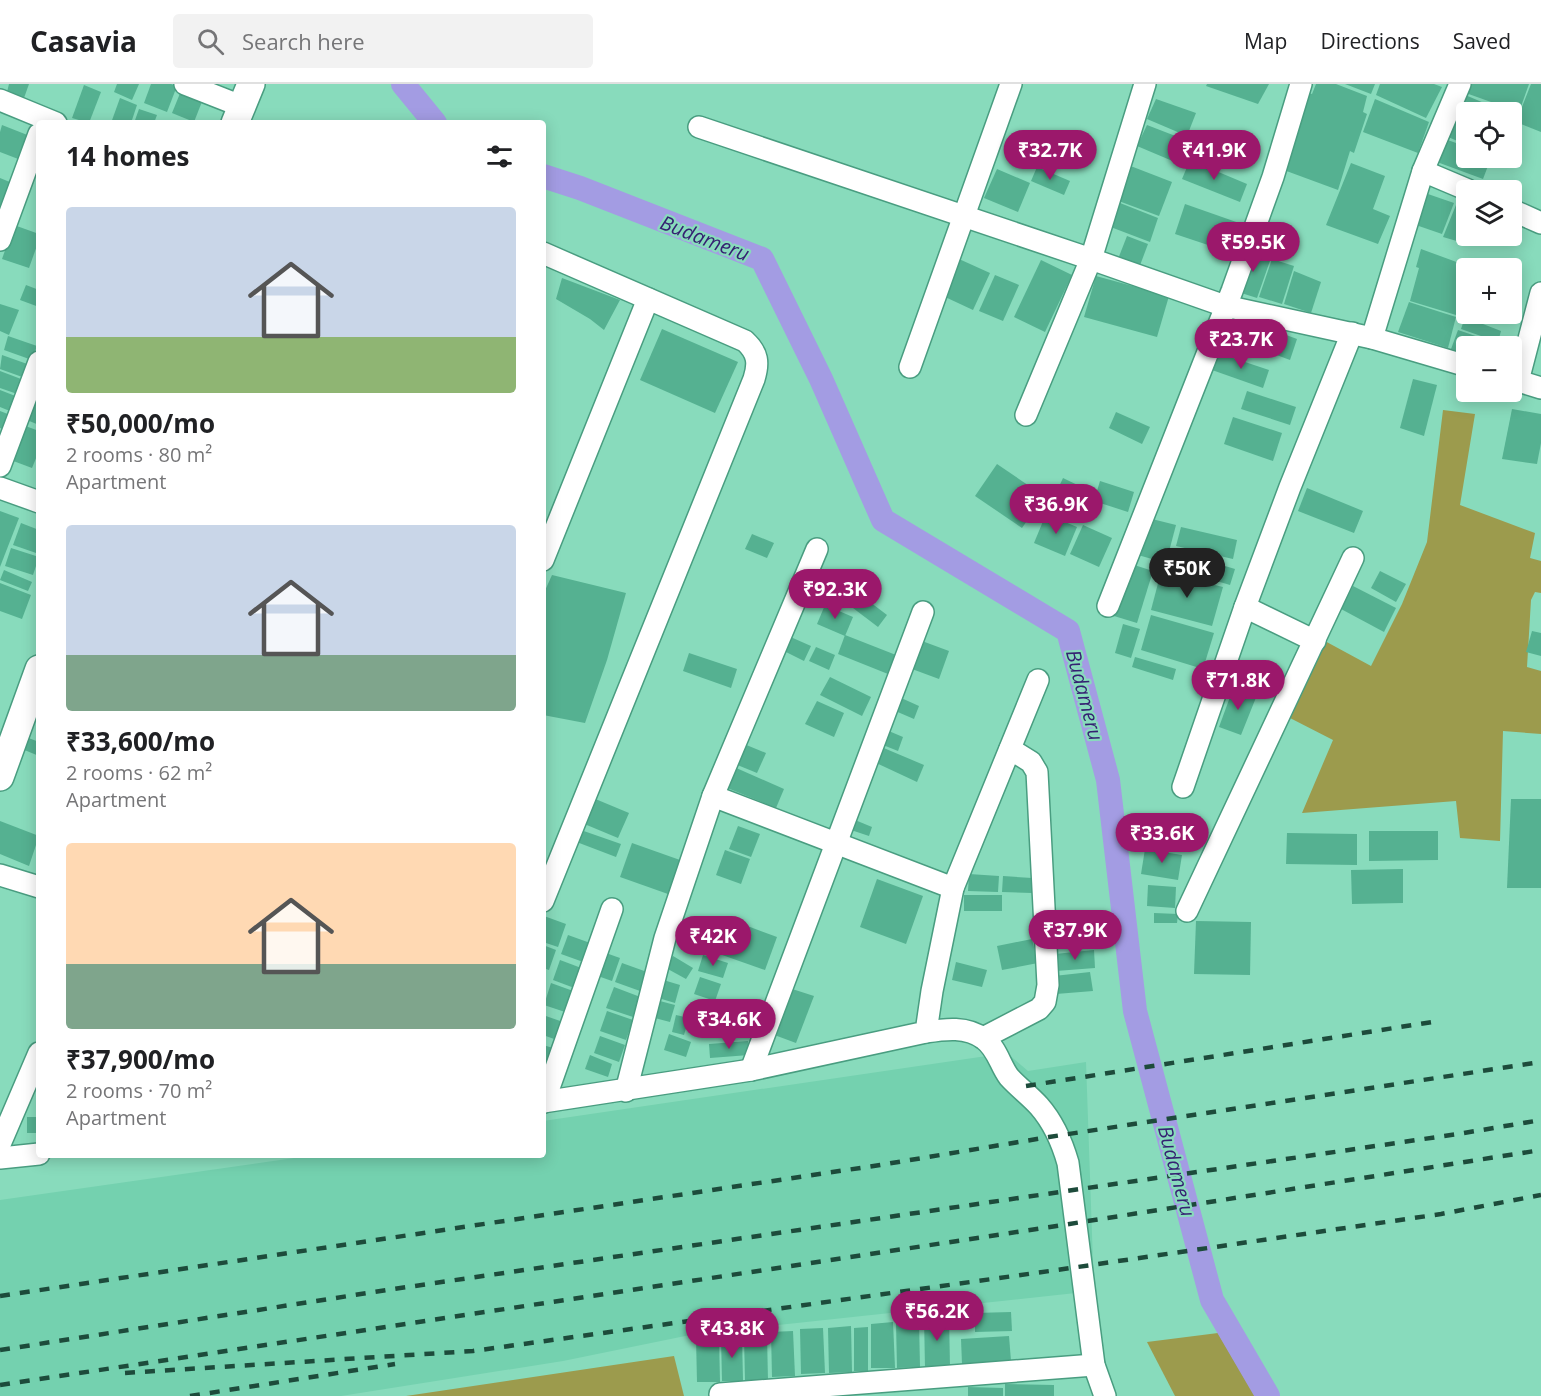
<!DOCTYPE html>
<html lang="en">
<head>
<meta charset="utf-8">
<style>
  body { margin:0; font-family:"Open Sans",sans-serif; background:#f2f2f2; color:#202124; height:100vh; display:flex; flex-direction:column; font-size:22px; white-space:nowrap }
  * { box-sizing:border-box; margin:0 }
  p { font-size:20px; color:#757577 }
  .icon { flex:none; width:33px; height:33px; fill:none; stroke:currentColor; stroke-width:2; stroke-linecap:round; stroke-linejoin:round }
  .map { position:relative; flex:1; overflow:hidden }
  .drawer { position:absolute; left:36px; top:36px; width:510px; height:1038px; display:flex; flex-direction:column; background:#fff; border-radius:6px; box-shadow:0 3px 15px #0003 }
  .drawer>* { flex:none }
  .fabs { position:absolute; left:1456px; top:18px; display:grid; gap:12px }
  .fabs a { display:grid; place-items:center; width:66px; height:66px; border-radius:6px; background:#fff; box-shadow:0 3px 15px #0003; font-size:30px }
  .price { position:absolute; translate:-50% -51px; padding:0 14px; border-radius:21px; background:#9b186b; color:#fff; font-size:20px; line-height:39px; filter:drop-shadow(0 2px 3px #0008) }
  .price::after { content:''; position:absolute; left:50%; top:36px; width:18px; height:14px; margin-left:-9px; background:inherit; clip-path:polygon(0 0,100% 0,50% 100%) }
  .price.selected { background:#222; color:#fff }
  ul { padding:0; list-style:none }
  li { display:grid; align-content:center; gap:12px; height:318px; padding:0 30px }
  li span { display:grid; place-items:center; height:186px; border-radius:6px; color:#555 }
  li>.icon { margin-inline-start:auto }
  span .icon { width:108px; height:108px; fill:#fffc; stroke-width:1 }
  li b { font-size:26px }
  h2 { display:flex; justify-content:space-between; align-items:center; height:72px; padding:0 30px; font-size:26px }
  header { display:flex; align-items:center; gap:36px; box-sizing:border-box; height:84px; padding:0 30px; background:#fff; border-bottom:2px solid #e0e0e0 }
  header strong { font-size:28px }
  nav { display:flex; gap:33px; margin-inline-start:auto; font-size:21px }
  .search { width:420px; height:54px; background:#f2f2f2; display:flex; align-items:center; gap:15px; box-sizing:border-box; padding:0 21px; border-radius:6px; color:#757577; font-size:22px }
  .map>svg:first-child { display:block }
  .built { fill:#74d1af }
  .forest { fill:#9c9b4d }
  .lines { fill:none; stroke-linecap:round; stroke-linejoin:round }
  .canal { stroke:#a39ce3; stroke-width:24 }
  .building { fill:#55b191 }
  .minor-casing { stroke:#499d80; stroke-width:24 }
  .tertiary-casing { stroke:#499d80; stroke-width:30 }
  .minor { stroke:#fff; stroke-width:21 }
  .tertiary { stroke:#fff; stroke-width:27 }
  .rail { stroke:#1d4b3b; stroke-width:4.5; stroke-dasharray:10 10; stroke-linecap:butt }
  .labels { text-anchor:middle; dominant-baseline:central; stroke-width:4.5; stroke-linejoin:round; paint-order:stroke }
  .water-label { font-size:20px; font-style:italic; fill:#352172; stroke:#88dbbc }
</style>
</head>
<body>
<header>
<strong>Casavia</strong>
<div class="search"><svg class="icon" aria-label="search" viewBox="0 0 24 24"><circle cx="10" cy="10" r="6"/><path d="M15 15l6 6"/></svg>Search here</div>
<nav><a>Map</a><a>Directions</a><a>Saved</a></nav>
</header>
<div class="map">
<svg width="1541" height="1312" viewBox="0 0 1541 1312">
  <rect width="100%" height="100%" fill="#88dbbc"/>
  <path class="built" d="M1007,969L1028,987L1086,978L1094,1207L695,1250L563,1277L341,1312H0V1116L315,1071H543V1037Z"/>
  <g class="forest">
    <path d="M1443,326L1475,330L1460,421L1535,449L1530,474L1541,477V509L1535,508L1531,516L1527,583L1541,587V650L1503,647L1500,757L1460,754L1456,717L1302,729L1333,656L1290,634L1323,556L1371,582L1402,520L1427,458Z"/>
    <path d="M1218,1249L1255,1312H1175L1147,1258Z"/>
    <path d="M674,1272L684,1312H406Z"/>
  </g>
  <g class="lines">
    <g class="canal">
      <path d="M403,0L435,39"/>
      <path d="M543,92L580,104L762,175L821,295L883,436L1068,547L1108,696L1135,927L1212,1216L1268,1312"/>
    </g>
  </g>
  <g class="building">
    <path d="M9,0H29L24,14L7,8Z"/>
    <path d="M117,0H139L132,16L114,8Z"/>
    <path d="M151,0H171L177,2L167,28L144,19Z"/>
    <path d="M1207,0H1269L1258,20L1206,2Z"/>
    <path d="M1316,0H1336L1367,12L1363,28L1367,30L1354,69L1350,67L1338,106L1281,85L1308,9L1312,10Z"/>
    <path d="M1345,0H1375L1371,10Z"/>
    <path d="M1380,0H1434L1442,3L1426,34L1376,11Z"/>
    <path d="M1466,0H1529L1519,28L1463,8Z"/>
    <path d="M1531,0H1541V48L1516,38Z"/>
    <path d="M84,1L101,8L89,39L72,34Z"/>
    <path d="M183,2L205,10L194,38L172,29Z"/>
    <path d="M1463,10L1491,22L1509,28H1467V37L1453,32Z"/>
    <path d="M120,14L137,21L131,39H111Z"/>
    <path d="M1156,15L1196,29L1187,52L1147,35Z"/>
    <path d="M1375,15L1429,38L1418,69L1363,48Z"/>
    <path d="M139,25L157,31L154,39H134Z"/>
    <path d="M1454,34L1467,39V61L1448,53Z"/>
    <path d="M2,41L35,54L26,78L0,68V48Z"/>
    <path d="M1147,41L1191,58L1182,81L1137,62Z"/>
    <path d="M1445,55L1467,63V74H1491L1483,95L1437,78Z"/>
    <path d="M1190,76L1247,100L1240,118L1182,95Z"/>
    <path d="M1351,79L1385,92L1373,125L1390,132L1378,160L1326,141Z"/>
    <path d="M1128,81L1172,98L1159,132L1116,116Z"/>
    <path d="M1037,83L1070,97L1064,111L1031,97Z"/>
    <path d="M997,85L1030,99L1018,128L984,114Z"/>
    <path d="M0,94L17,101L8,125L0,122Z"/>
    <path d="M1425,109L1454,119L1442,150L1413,140Z"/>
    <path d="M1115,117L1158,134L1150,158L1108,142Z"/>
    <path d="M1185,120L1242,140L1232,169L1175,150Z"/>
    <path d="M1456,121L1467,126V152H1471L1467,160L1443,153Z"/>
    <path d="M14,141L39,150V156L29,184L2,175Z"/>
    <path d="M1127,152L1148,160L1139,184L1118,175Z"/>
    <path d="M1249,165L1272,171L1257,214L1235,207Z"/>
    <path d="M1421,165L1462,180L1457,197L1466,200L1456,231L1410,217L1419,184L1416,183Z"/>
    <path d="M959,175L990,189L973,226L943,212Z"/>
    <path d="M1272,175L1294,182L1282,220L1259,213Z"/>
    <path d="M1041,176L1072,191L1045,248L1014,233Z"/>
    <path d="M1294,187L1321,198L1311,229L1284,220Z"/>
    <path d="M995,191L1019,201L1003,237L979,227Z"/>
    <path d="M1096,192L1169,212L1157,253L1084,233Z"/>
    <path d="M562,194L620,216L604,246L590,235L556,215Z"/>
    <path d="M26,201L39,206V223L20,216Z"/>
    <path d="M1409,218L1456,233L1448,264L1398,248Z"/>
    <path d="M0,220L19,226L9,251L0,247Z"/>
    <path d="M1233,231L1264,243L1253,271L1222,260Z"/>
    <path d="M1465,233L1501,247L1498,258L1461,245Z"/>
    <path d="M662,245L738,278L715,329L640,296Z"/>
    <path d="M1270,245L1297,255L1290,276L1263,266Z"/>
    <path d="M1458,246L1499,260L1498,262H1467V270L1451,265Z"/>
    <path d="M8,252L37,262L32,276L4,266Z"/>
    <path d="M1218,269L1269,286L1263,304L1212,286Z"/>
    <path d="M2,271L30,281L25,294L0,285Z"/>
    <path d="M0,287L29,298L23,312L0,304Z"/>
    <path d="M1413,295L1437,301L1424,352L1400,344Z"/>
    <path d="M0,306L23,315L17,330L0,323Z"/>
    <path d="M1247,307L1296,323L1290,341L1241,325Z"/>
    <path d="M30,315L39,318V341L22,334Z"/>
    <path d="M1512,325L1541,330V359L1537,380L1502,375Z"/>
    <path d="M0,327L13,332L8,347L0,344Z"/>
    <path d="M1116,328L1150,343L1142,360L1109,344Z"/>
    <path d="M1233,333L1282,349L1273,377L1224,360Z"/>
    <path d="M20,340L39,347V367L32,384L8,375Z"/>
    <path d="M997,380L1044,412L1022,444L975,412Z"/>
    <path d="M1063,394L1092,408L1081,431L1052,418Z"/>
    <path d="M1100,397L1134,408L1128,428L1094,417Z"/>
    <path d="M1307,404L1363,427L1354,449L1298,427Z"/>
    <path d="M0,427L19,434L0,483Z"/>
    <path d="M1046,430L1077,443L1065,472L1034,459Z"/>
    <path d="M1148,434L1176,441L1166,479L1138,471Z"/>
    <path d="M21,439L39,446V470L13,461Z"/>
    <path d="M1083,441L1112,454L1099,483L1070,470Z"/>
    <path d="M1181,443L1237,456L1233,475L1176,462Z"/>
    <path d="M752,450L774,459L767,474L745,465Z"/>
    <path d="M11,464L39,473L33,491L5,482Z"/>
    <path d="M1175,467L1235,485L1230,501L1170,483Z"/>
    <path d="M1131,480L1153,487L1137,539L1114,532Z"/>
    <path d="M4,486L32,498L28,507L0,496Z"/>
    <path d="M1380,487L1406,500L1396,518L1371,504Z"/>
    <path d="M1161,488L1223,503L1212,542L1151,526Z"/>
    <path d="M552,491L626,509L607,576L585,639L543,631V511Z"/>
    <path d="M0,499L31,511L22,535L0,527Z"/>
    <path d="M1353,502L1396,524L1384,548L1341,525Z"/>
    <path d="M862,512L887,531L878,543L853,524Z"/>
    <path d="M825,521L853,533L845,552L817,540Z"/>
    <path d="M1151,531L1214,549L1203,585L1141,566Z"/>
    <path d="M1123,540L1140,545L1131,574L1115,569Z"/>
    <path d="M1532,547L1541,549V572L1526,568Z"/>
    <path d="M786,551L811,562L804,577L780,565Z"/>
    <path d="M845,551L896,571L888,590L838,570Z"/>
    <path d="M922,557L949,567L939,595L912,585Z"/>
    <path d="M816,563L835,571L829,586L809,577Z"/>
    <path d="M689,569L737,585L731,604L683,587Z"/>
    <path d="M1135,573L1176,585L1173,596L1132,583Z"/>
    <path d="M830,593L871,613L862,632L820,611Z"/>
    <path d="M1234,602L1257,611L1241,651L1219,643Z"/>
    <path d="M899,613L919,622L914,635L893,626Z"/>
    <path d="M817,617L844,629L834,653L805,640Z"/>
    <path d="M884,645L903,653L898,667L878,659Z"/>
    <path d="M26,653L39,658V672L22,665Z"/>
    <path d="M744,660L766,669L757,689L735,680Z"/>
    <path d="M879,662L924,681L917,698L872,677Z"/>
    <path d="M734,683L784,705L776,724L725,703Z"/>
    <path d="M593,714L629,729L618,754L582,739Z"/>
    <path d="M1511,715H1541V804H1507Z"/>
    <path d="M1145,731L1196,739L1190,768L1141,759Z"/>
    <path d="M855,736L872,743L869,752L851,746Z"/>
    <path d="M0,737L39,752L29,782L0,770Z"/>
    <path d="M738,742L760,750L751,773L729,765Z"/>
    <path d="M578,745L621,760L616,773L574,757Z"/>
    <path d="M1369,747H1438V776L1369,777Z"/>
    <path d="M1287,749L1357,750V781L1286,780Z"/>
    <path d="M632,759L680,776L668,810L620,793Z"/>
    <path d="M1145,765L1182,771L1178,796L1141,790Z"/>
    <path d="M725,766L750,775L741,800L716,791Z"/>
    <path d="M1403,785V819L1352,820L1351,786Z"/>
    <path d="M969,790L999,792L998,808L968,807Z"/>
    <path d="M1003,792L1032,794V809L1002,808Z"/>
    <path d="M877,795L923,812L906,860L860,843Z"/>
    <path d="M1148,801L1176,803L1175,824L1147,822Z"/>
    <rect x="964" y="811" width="38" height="16"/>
    <path d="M1154,829L1178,830L1177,839H1154Z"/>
    <path d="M544,832L566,840L558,863L543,858Z"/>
    <path d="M721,832L777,853L765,886L708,866Z"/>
    <path d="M1196,837L1251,838L1250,891L1194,890Z"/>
    <path d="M568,851L593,860L586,879L561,870Z"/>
    <path d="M1032,855L1038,879L1002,886L997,862Z"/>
    <path d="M543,861L556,866L549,886L543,884Z"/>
    <path d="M1094,866L1095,884L1056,887L1055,870Z"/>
    <path d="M603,868L620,874L612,897L595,891Z"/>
    <path d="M703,871L728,879L723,894L698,887Z"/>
    <path d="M673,872L693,884L686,895L666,884Z"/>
    <path d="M560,876L584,885L577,905L553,896Z"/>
    <path d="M956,878L987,886L982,903L952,896Z"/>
    <path d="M622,879L647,888L640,907L615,898Z"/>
    <path d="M1090,888L1093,907L1056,910L1054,892Z"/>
    <path d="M700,893L721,900L715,917L694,910Z"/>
    <path d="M660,895L680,901L675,919L655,913Z"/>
    <path d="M551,899L576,908L568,929L544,921Z"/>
    <path d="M614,903L643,914L636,934L606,924Z"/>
    <path d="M786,903L814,912L796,959L769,949Z"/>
    <path d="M656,916L675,921L670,938L651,933Z"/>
    <path d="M607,927L633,936L626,956L600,947Z"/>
    <path d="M713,929L743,934L740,953L710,948Z"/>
    <path d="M543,931L563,938L557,956L543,951Z"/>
    <path d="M676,931L689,934L684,951L672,948Z"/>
    <path d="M669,950L691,958L686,973L664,966Z"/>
    <path d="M600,952L625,961L619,978L594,969Z"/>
    <path d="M748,957L749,971L710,974L709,960Z"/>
    <path d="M543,961L553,964L548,980L543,978Z"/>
    <path d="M590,971L612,980L608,993L585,985Z"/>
    <rect x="27" y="1033" width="12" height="16"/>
    <path d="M1011,1228L1012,1247L975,1248V1229Z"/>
    <path d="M924,1232H949L950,1283L925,1284Z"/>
    <path d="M919,1237L920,1283L897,1284L896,1239Z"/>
    <path d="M893,1238L895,1284H871V1240Z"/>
    <path d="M851,1242L852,1288L829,1289L828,1244Z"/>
    <path d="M868,1243V1287H854V1244Z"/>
    <path d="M823,1244L825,1289L801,1290L800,1245Z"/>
    <path d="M793,1247L795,1292L772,1293L771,1248Z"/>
    <path d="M767,1251L768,1297H745L744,1252Z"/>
    <path d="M719,1252L720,1298H697L696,1254Z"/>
    <path d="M742,1252L743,1297H722L721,1253Z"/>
    <path d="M1009,1252L1011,1277L962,1280L961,1255Z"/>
    <path d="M1005,1300L1054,1301V1312H1005Z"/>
    <path d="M968,1303L1003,1304V1312H968Z"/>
  </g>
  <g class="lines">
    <defs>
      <g id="minor">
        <path d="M185,0L241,22"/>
        <path d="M0,16L56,39"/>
        <path d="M699,43L1091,175L1225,222L1372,254L1467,282"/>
        <path d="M1423,87L1468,106"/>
        <path d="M1512,126L1541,139"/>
        <path d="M0,156L39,50"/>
        <path d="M543,169L745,257C758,269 759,279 754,295L543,817"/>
        <path d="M1372,254L1423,87L1460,0"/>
        <path d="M910,283L1011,0"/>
        <path d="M1512,295L1541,304"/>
        <path d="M1518,297L1541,209"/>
        <path d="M1026,331L1091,175L1145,0"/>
        <path d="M0,382L39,278"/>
        <path d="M0,404L39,418"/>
        <path d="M543,476L648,215"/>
        <path d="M1108,522L1232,207L1273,93L1301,0"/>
        <path d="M1245,523L1315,557"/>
        <path d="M1183,703L1245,523L1290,403L1352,249"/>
        <path d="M713,712L817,465"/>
        <path d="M0,791L39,803"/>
        <path d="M1187,827L1353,474"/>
        <path d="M926,948C945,945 967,942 984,955C997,964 1000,981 1009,993C1018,1003 1030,1012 1039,1022C1054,1039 1062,1058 1068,1079L1094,1281L1105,1312"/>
        <path d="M983,954L1039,925L1045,918L1048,901L1037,688L1031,678L1010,665"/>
        <path d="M751,986L923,528"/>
        <path d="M626,1007L665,854L713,712L953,804"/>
        <path d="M543,1018L751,986L926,948L932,907L953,804L1038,596"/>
        <path d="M544,1018L612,825"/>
        <path d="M0,1060L39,969"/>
        <path d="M0,1074L39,1070"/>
        <path d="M720,1310L1094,1281"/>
      </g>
      <g id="tertiary">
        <path d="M235,39L251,0"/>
        <path d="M0,693L39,585"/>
      </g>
    </defs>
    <use href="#minor" class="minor-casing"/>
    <use href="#tertiary" class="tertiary-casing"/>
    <use href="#minor" class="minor"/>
    <use href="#tertiary" class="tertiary"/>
    <g class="rail">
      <path d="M1026,1002L1432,938"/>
      <path d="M0,1212L880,1081L1049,1053L1541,978"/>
      <path d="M0,1266L387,1206L1458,1050L1541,1036"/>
      <path d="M125,1289L473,1267L1057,1186L1441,1130L1541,1111"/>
      <path d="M0,1301L1050,1143L1541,1066"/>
      <path d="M190,1312L395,1280"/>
    </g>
  </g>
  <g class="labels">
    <g class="water-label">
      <text transform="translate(705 154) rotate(21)">Budameru</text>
      <text transform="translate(1085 611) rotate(75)">Budameru</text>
      <text transform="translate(1177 1087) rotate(75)">Budameru</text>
    </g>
  </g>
</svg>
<div class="fabs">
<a><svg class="icon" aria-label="locate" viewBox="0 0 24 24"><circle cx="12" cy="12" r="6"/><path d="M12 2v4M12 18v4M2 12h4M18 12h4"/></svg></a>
<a><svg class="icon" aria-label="layers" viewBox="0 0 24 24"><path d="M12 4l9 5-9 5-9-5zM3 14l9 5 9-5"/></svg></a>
<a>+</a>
<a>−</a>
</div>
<b class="price" style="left:1050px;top:97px">₹32.7K</b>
<b class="price" style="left:1214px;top:97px">₹41.9K</b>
<b class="price" style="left:1253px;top:189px">₹59.5K</b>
<b class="price" style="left:1241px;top:286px">₹23.7K</b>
<b class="price" style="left:1056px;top:451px">₹36.9K</b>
<b class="price selected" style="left:1187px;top:515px">₹50K</b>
<b class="price" style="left:835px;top:536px">₹92.3K</b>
<b class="price" style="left:1238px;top:627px">₹71.8K</b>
<b class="price" style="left:1162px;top:780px">₹33.6K</b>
<b class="price" style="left:1075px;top:877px">₹37.9K</b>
<b class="price" style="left:713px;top:883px">₹42K</b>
<b class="price" style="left:729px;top:966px">₹34.6K</b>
<b class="price" style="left:937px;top:1258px">₹56.2K</b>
<b class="price" style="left:732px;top:1275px">₹43.8K</b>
<section class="drawer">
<h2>14 homes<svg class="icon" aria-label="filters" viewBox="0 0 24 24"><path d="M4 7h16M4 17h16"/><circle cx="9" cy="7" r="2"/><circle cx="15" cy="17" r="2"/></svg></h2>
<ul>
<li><span style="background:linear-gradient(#c9d6e8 70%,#8fb573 0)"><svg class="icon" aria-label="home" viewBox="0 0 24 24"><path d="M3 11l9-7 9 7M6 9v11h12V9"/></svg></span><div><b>₹50,000/mo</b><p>2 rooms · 80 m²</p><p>Apartment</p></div></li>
<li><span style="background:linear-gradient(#c9d6e8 70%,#7fa58c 0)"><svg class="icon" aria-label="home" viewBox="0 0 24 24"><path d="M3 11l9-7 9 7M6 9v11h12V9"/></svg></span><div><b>₹33,600/mo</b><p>2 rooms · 62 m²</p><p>Apartment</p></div></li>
<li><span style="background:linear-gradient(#ffd9b3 65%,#7fa58c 0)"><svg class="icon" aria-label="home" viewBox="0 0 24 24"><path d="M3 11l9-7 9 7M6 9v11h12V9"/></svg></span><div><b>₹37,900/mo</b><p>2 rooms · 70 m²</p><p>Apartment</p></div></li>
</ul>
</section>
</div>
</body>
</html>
